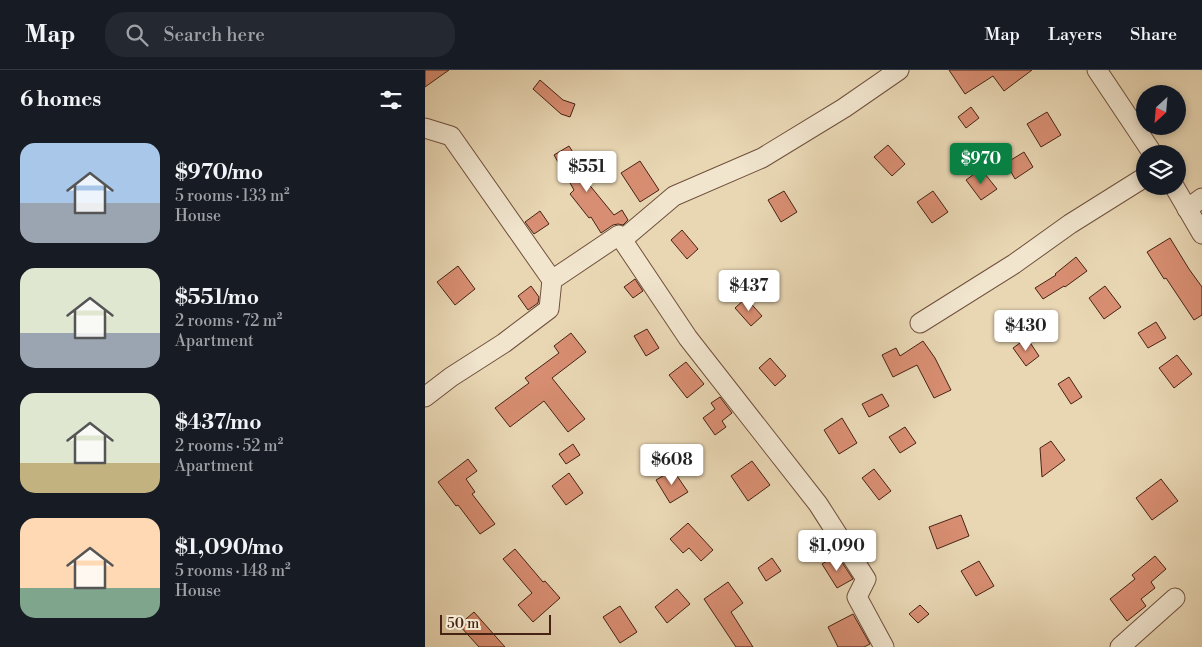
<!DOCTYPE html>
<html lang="en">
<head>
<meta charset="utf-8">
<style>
  body { margin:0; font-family:"Libre Bodoni",serif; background:#242831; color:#f1f3f6; height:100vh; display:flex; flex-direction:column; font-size:19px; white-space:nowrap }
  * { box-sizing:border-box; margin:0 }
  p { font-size:16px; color:#9ea1a6 }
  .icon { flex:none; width:28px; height:28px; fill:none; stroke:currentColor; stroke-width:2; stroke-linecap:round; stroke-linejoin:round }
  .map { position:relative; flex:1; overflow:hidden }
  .panel { display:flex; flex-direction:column; background:#171b24; width:425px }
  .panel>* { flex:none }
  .needle { width:32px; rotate:206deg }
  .tools { position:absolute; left:711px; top:15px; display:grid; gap:10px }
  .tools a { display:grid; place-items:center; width:50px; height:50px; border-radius:50%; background:#171b24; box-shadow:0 2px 8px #0003; font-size:25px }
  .scale { position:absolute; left:15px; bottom:12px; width:111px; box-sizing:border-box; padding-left:5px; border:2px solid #472314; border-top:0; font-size:14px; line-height:18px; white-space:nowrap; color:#472314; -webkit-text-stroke:4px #f1e5ce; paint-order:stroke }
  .price { position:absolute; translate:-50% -42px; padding:0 11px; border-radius:5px; background:#fff; color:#222; font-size:16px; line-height:32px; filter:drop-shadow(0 1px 2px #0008) }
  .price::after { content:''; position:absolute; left:50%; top:30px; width:15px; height:11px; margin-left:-8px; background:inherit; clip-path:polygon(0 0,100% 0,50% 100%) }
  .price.on { background:#0b8043; color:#fff }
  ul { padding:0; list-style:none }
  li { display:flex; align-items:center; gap:15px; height:125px; padding:0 20px }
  li span { display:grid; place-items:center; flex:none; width:140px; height:100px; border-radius:15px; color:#555 }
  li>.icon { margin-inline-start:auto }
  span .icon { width:60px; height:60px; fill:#fffc; stroke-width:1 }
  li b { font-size:21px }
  h2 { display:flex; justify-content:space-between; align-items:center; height:60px; padding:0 20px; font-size:21px }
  header { display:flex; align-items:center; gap:30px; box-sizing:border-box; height:70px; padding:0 25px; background:#171b24; border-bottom:1px solid #363941 }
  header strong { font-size:24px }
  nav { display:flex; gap:28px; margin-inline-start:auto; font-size:18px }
  .search { width:350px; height:45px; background:#242831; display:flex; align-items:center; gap:12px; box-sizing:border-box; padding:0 18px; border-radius:20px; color:#9ea1a6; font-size:19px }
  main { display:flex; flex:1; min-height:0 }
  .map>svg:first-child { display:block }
  .building { fill:#d88e72; stroke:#472314 }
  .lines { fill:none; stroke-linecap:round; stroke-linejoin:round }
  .minor-casing { stroke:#70503c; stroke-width:21 }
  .minor { stroke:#f1e5ce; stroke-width:19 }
</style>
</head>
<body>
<header>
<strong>Map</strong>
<div class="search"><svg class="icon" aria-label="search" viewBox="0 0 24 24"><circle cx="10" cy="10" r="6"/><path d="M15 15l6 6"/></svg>Search here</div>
<nav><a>Map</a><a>Layers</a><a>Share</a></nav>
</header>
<main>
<section class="panel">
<h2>6 homes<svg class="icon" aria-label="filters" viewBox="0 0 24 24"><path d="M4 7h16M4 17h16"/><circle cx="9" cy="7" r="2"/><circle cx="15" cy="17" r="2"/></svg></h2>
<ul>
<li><span style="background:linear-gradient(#a9c7e8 60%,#9aa5b1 0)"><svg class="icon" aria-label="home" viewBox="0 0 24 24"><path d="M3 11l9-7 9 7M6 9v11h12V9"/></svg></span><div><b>$970/mo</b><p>5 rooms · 133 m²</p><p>House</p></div></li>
<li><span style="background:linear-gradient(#dfe7d0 65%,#9aa5b1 0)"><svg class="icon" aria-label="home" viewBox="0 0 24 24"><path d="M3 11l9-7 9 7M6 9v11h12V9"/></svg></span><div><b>$551/mo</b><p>2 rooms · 72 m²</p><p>Apartment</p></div></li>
<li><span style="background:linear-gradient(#dfe7d0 70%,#c2b280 0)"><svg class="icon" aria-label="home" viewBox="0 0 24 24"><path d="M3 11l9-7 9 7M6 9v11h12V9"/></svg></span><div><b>$437/mo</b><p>2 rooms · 52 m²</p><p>Apartment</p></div></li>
<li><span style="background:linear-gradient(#ffd9b3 70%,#7fa58c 0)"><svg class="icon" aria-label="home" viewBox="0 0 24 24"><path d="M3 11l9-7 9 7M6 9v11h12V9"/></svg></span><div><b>$1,090/mo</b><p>5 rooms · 148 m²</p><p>House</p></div></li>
</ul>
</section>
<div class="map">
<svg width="777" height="577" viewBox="0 0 777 577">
  <rect width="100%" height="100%" fill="#e9d7b4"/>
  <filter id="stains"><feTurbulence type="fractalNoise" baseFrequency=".004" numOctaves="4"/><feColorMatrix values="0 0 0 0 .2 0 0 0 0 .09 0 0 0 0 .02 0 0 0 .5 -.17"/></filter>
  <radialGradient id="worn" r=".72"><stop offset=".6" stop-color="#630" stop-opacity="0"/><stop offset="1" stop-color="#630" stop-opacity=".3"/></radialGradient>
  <g class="building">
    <path d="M0,0H24L0,17Z"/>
    <path d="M524,0H607L579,21L568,6L540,24Z"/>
    <path d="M115,10L138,30L150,34L145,47L136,44L108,19Z"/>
    <path d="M546,37L554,48L541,58L533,47Z"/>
    <path d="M622,42L636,65L616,77L602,54Z"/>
    <path d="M463,75L480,94L467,106L449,87Z"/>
    <path d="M144,76L158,98L153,101L189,145L197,140L203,150L198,155L193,154L188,155L176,163L166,147L164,148L145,124L149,120L129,85Z"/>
    <path d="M599,82L608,97L590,109L581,93Z"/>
    <path d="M215,91L234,120L215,132L196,103Z"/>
    <path d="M556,99L572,119L556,130L541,110Z"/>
    <path d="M359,121L372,142L356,152L343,130Z"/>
    <path d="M508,121L523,142L507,153L492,132Z"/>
    <path d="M115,141L124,154L109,164L100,152Z"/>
    <path d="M257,160L273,179L262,189L246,170Z"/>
    <path d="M745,168L764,199L777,217V245L769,250L741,208L739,209L722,182Z"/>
    <path d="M651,187L662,201L640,217L639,216L618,229L610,218L631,205L630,204Z"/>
    <path d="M33,196L50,219L30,235L12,212Z"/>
    <path d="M210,209L218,221L208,228L199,217Z"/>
    <path d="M106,216L114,227L113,233L103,240L93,226Z"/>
    <path d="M680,216L696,237L679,249L664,228Z"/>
    <path d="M321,228L337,246L326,256L310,238Z"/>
    <path d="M731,252L741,268L723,278L713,263Z"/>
    <path d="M222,259L234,278L221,286L209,266Z"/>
    <path d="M146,263L161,282L127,308L160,349L143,362L119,331L85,357L70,338L104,313L100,308L134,283L129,276Z"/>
    <path d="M602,268L614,286L601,296L588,278Z"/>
    <path d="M498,271L510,288L526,320L509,328L492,295L468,307L457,285L471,278L475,286Z"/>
    <path d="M752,285L767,304L749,318L734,298Z"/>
    <path d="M345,288L361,306L350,316L334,298Z"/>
    <path d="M261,292L279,314L262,328L244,305Z"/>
    <path d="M644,307L657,327L646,334L633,314Z"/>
    <path d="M457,324L464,336L444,347L437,334Z"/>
    <path d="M295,327L307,343L297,351L301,357L290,365L278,348L290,339L286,333Z"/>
    <path d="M417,348L432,373L414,384L399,360Z"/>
    <path d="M480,357L491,373L475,383L464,367Z"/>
    <path d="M626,371L640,390L617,407L615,378Z"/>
    <path d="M148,374L155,385L141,394L134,384Z"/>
    <path d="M43,389L52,401L41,409L50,422L47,424L70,454L55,464L33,435L31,436L13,412Z"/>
    <path d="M327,391L345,415L323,431L306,406Z"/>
    <path d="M449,399L466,421L454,430L437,408Z"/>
    <path d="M248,400L263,422L245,433L231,410Z"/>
    <path d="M144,403L158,423L141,435L127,416Z"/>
    <path d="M736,409L753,431L727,450L711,428Z"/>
    <path d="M536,445L544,466L512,479L504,457Z"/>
    <path d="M263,453L288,480L276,491L264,478L258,483L245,469Z"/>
    <path d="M90,479L118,512L120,511L135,528L108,552L93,535L107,523L78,489Z"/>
    <path d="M412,485L428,509L412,518L397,494Z"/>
    <path d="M730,486L741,499L726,512L730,518L716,529L721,536L702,551L685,529L710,509L707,505Z"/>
    <path d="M347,488L356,501L341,511L333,498Z"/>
    <path d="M554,491L569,516L551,526L536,501Z"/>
    <path d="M303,512L318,533L306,542L328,577H311L279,529Z"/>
    <path d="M252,519L265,534L242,553L230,537Z"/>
    <path d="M495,535L504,544L493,553L484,544Z"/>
    <path d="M195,536L212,562L195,573L178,547Z"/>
    <path d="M49,542L80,577H54L34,555Z"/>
    <path d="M428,544L445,574L439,577H413L403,557Z"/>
  </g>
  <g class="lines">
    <defs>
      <g id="minor">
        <path d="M672,0L728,84"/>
        <path d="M0,58L26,66L127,210"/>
        <path d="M749,116L777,164"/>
        <path d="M762,139L777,128"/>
        <path d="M197,170L249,126L337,88L419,38L474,0"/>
        <path d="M495,253L589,194L645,154L720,107"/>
        <path d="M0,327L26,307L79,273L124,239L127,210L194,165L263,268L393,434L441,509L432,527L459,577"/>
        <path d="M695,577L750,528"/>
      </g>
    </defs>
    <use href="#minor" class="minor-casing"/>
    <use href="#minor" class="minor"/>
  </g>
  <rect width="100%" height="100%" filter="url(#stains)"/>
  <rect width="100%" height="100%" fill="url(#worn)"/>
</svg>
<div class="tools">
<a><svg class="needle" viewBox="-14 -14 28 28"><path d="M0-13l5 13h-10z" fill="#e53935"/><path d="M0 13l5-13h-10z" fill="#9ea1a6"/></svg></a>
<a><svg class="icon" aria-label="layers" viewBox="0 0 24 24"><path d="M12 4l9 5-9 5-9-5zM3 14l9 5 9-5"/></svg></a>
</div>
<div class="scale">50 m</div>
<b class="price on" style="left:556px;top:115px">$970</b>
<b class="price" style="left:162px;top:123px">$551</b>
<b class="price" style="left:324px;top:242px">$437</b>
<b class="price" style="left:601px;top:282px">$430</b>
<b class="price" style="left:247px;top:416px">$608</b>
<b class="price" style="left:412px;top:502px">$1,090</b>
</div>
</main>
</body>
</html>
